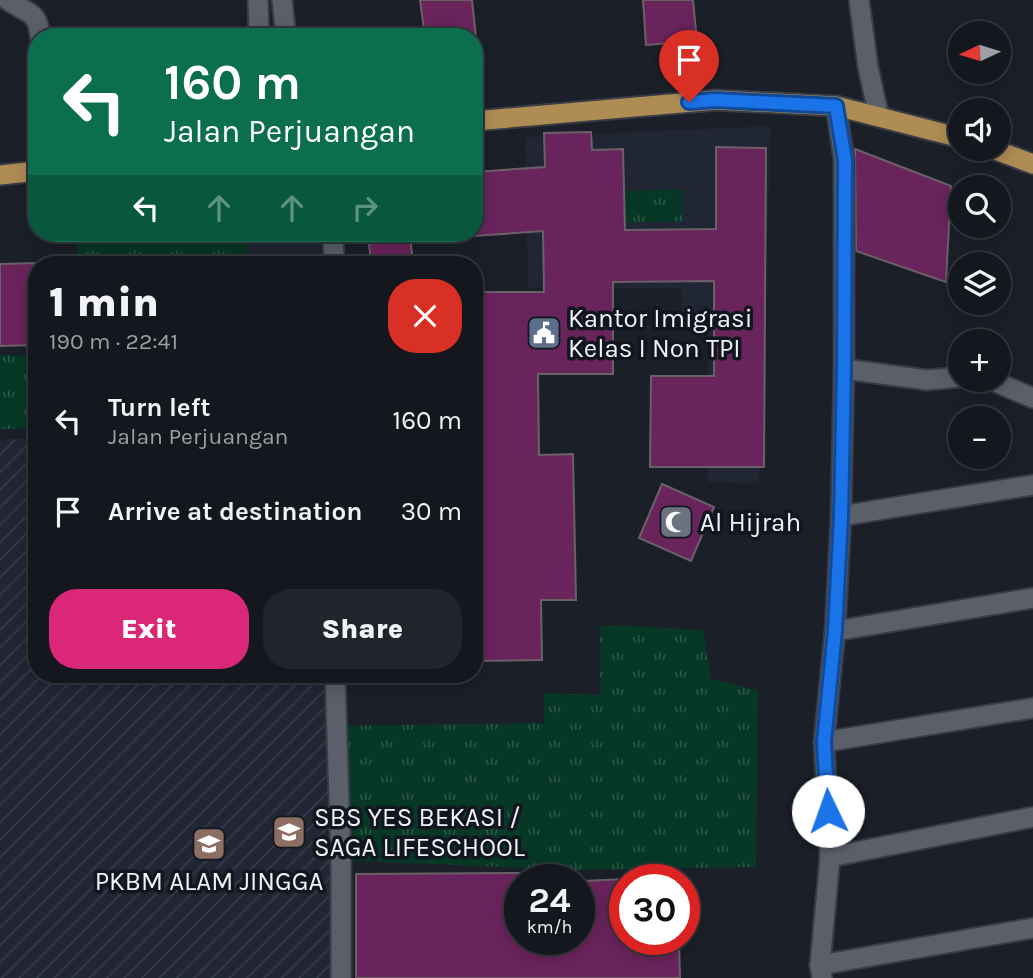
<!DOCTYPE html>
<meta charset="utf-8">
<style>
:root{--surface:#14171e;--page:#21242b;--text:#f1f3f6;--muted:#9d9fa4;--line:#33363c;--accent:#db2777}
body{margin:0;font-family:Karla,sans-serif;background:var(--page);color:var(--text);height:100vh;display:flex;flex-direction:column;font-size:26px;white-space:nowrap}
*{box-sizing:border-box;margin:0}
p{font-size:23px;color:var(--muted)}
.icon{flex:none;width:38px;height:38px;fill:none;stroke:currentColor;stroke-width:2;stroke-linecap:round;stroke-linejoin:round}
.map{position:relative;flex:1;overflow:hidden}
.details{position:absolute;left:28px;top:256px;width:455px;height:427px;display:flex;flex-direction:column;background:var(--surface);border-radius:28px;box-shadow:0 4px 18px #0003,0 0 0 2px var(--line)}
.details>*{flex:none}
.top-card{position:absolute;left:28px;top:28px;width:455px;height:214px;border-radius:28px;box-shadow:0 4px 18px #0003,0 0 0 2px var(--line);background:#0b6e4f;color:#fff;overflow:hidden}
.needle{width:46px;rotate:266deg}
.fabs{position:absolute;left:948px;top:21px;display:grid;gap:14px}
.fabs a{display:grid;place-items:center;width:63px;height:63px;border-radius:50%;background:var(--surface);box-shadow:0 4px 18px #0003,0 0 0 2px var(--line);font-size:35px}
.speed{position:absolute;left:504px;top:864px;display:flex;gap:14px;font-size:35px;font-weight:700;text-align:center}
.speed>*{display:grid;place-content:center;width:91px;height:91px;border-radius:50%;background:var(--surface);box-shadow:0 4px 18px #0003,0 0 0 2px var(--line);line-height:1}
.speed small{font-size:18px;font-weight:400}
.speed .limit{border:10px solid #d22;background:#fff;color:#111}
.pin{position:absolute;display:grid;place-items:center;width:60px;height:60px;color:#fff;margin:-72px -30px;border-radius:50% 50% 50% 0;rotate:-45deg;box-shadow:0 0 7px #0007}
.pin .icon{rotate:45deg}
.me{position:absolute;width:77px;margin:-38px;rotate:357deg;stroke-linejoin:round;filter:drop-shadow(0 0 5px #0008)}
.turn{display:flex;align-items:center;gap:24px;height:147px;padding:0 21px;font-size:32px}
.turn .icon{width:91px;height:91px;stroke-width:2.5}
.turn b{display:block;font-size:49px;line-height:60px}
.lanes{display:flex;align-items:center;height:66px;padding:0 21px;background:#0003;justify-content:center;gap:35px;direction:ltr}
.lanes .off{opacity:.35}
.round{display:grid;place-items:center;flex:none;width:74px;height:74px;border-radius:28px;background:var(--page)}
.head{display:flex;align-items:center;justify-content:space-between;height:119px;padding:0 21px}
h1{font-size:42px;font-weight:800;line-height:52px}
.button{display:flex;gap:14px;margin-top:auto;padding:14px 21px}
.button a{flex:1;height:80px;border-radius:28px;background:var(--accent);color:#fff;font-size:28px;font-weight:800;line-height:80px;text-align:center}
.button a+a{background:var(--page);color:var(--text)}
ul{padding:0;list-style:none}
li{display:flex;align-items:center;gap:21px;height:91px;padding:0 21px}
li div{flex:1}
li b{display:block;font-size:26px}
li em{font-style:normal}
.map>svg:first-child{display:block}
</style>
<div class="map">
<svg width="1033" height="978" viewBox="0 0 1033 978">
<defs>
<pattern id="industrial-furrows" width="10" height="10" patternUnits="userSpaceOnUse" patternTransform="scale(1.75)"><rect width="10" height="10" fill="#212635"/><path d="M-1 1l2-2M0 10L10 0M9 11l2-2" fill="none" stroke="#373b49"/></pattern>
<pattern id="grass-tufts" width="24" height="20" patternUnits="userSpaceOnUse" patternTransform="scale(1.75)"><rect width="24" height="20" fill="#073826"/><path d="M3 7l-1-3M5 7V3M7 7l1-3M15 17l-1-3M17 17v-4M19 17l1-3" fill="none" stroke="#2b5546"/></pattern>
</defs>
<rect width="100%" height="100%" fill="#1b1f28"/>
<!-- built -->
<g fill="#212635">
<polygon points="771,126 759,484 708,482 708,314 682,313 681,288 528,288 525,137"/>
<polygon points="244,233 333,233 334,264 249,264"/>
</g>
<!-- industrial -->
<polygon fill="url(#industrial-furrows)" points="37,438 37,674 326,674 334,978 0,978 0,440"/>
<!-- grass -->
<g fill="url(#grass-tufts)">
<polygon points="683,189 683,221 594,224 593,192"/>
<polygon points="76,233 244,233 249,264 79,264"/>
<polygon points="0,355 37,356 37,428 0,429"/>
<polygon points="610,625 703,630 711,679 758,690 756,867 574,870 341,860 338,726 544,723 544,693 600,695 600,627"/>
</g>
<!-- building -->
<g fill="#6a245c" stroke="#6b6068" stroke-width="2">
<polygon points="420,0 472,0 476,37 425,37"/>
<polygon points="643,0 693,0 697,41 646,45"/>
<polygon points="591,132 592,150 623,149 625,230 716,229 716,147 766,148 764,467 650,467 651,376 714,376 714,281 613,282 613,374 538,374 539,455 573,454 576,600 541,600 542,660 474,661 474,292 544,292 543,231 474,236 474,172 545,167 544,133"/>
<polygon points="855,149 951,186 946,282 856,251"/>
<polygon points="368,233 410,233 413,264 371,264"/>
<polygon points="37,263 37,345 0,346 0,264"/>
<polygon points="662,484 714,507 691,561 639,538"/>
<polygon points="520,873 520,940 584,940 582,881 625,879 625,940 679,940 680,978 356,978 356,874"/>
</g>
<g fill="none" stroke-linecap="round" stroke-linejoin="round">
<defs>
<g id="minor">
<path d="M8,0c18,14 30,9 32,37"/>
<polyline points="258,0 259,37"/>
<polyline points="282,0 286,37"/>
<polyline points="859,0 868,67 879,117"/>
<polyline points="333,233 334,264"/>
<polyline points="844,369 927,380 961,377"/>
<polyline points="991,380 1033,398"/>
<polyline points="841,516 1033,485"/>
<polyline points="835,631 1033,598"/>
<polyline points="335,674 341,860 341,978"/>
<polyline points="824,742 1033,708"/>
<polyline points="830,857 1033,817"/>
<polyline points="820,965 1033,928"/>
<polyline points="822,978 820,965 830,857 824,742 835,631 841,516 844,369 844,160 836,106"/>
</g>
<g id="primary">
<polyline points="474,121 716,100 836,106 961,138"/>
<polyline points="993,149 1033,164"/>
<polyline points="0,175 37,171"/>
</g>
</defs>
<!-- minor casing -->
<use href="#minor" stroke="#393c44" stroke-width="23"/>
<!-- primary casing -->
<use href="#primary" stroke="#393c44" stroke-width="23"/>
<!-- minor -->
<use href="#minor" stroke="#5b5f6a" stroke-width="19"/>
<!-- primary -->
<use href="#primary" stroke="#ae8c54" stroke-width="19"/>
</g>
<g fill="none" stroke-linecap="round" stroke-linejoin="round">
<defs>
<polyline id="route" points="689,102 716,100 836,106 845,160 844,369 841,516 835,631 824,742 828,811"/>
</defs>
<!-- route casing -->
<use href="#route" stroke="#114b97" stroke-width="18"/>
<!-- route -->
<use href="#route" stroke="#1a73e8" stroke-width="12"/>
</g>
<!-- icons -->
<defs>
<symbol id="civic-square" viewBox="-11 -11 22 22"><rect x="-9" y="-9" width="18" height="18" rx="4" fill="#5c6f8a" stroke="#12161e"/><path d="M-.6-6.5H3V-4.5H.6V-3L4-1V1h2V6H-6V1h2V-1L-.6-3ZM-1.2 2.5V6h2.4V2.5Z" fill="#fff"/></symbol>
<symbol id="mosque-square" viewBox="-11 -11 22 22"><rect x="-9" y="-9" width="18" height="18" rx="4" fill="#6b7280" stroke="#12161e"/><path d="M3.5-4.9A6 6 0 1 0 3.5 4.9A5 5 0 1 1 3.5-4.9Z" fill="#fff"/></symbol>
<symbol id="school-square" viewBox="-11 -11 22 22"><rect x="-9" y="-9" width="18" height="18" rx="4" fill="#8d6e63" stroke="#12161e"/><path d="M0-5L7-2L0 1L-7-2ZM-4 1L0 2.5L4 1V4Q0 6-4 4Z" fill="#fff"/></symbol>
</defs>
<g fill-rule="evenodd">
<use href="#civic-square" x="525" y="314" width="38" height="38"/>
<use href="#mosque-square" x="657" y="503" width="38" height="38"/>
<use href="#school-square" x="270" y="813" width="38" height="38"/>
<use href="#school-square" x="190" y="825" width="38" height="38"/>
</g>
<g text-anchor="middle" stroke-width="7" stroke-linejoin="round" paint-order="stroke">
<!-- poi labels -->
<g font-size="26" fill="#eff2f8" stroke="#12161e" text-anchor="start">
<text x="568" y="327">Kantor Imigrasi<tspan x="568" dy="30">Kelas I Non TPI</tspan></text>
<text x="700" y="531">Al Hijrah</text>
<text x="314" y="826">SBS YES BEKASI /<tspan x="314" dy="30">SAGA LIFESCHOOL</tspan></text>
<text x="209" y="890" text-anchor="middle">PKBM ALAM JINGGA</text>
</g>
</g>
</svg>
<div class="fabs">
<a><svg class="needle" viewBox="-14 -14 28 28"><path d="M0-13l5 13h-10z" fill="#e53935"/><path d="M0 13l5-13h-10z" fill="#9d9fa4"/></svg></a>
<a><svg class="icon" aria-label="sound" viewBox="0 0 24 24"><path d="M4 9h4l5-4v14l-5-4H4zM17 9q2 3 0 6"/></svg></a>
<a><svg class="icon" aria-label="search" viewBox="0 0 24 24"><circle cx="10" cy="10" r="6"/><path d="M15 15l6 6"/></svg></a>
<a><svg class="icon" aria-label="layers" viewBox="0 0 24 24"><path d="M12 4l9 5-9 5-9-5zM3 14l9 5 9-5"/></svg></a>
<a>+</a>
<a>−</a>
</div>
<div class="speed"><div>24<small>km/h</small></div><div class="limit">30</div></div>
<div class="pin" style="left:689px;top:102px;background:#d93025"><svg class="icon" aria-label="arrive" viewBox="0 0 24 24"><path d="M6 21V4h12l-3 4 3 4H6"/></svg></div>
<svg class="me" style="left:828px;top:811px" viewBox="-20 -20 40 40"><circle r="19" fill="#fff"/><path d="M0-13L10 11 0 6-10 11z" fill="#1a73e8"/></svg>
<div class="top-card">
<div class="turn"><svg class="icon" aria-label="left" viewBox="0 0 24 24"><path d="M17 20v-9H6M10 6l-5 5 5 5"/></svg><div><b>160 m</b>Jalan Perjuangan</div></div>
<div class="lanes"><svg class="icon" aria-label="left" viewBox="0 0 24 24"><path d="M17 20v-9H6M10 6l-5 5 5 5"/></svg><svg class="icon off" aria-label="ahead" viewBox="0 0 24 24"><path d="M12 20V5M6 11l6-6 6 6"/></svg><svg class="icon off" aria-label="ahead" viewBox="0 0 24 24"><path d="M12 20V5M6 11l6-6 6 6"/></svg><svg class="icon off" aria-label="right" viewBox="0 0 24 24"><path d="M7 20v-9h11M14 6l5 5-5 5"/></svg></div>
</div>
<section class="details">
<div class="head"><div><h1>1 min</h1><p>190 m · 22:41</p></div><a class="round" style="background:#d93025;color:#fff"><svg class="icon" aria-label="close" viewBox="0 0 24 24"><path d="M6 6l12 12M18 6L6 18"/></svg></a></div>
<ul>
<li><svg class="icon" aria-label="left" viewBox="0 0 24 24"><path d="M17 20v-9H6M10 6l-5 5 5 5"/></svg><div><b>Turn left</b><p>Jalan Perjuangan</p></div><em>160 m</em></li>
<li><svg class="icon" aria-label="arrive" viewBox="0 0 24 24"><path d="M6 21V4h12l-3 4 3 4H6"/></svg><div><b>Arrive at destination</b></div><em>30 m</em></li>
</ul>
<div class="button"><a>Exit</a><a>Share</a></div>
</section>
</div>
